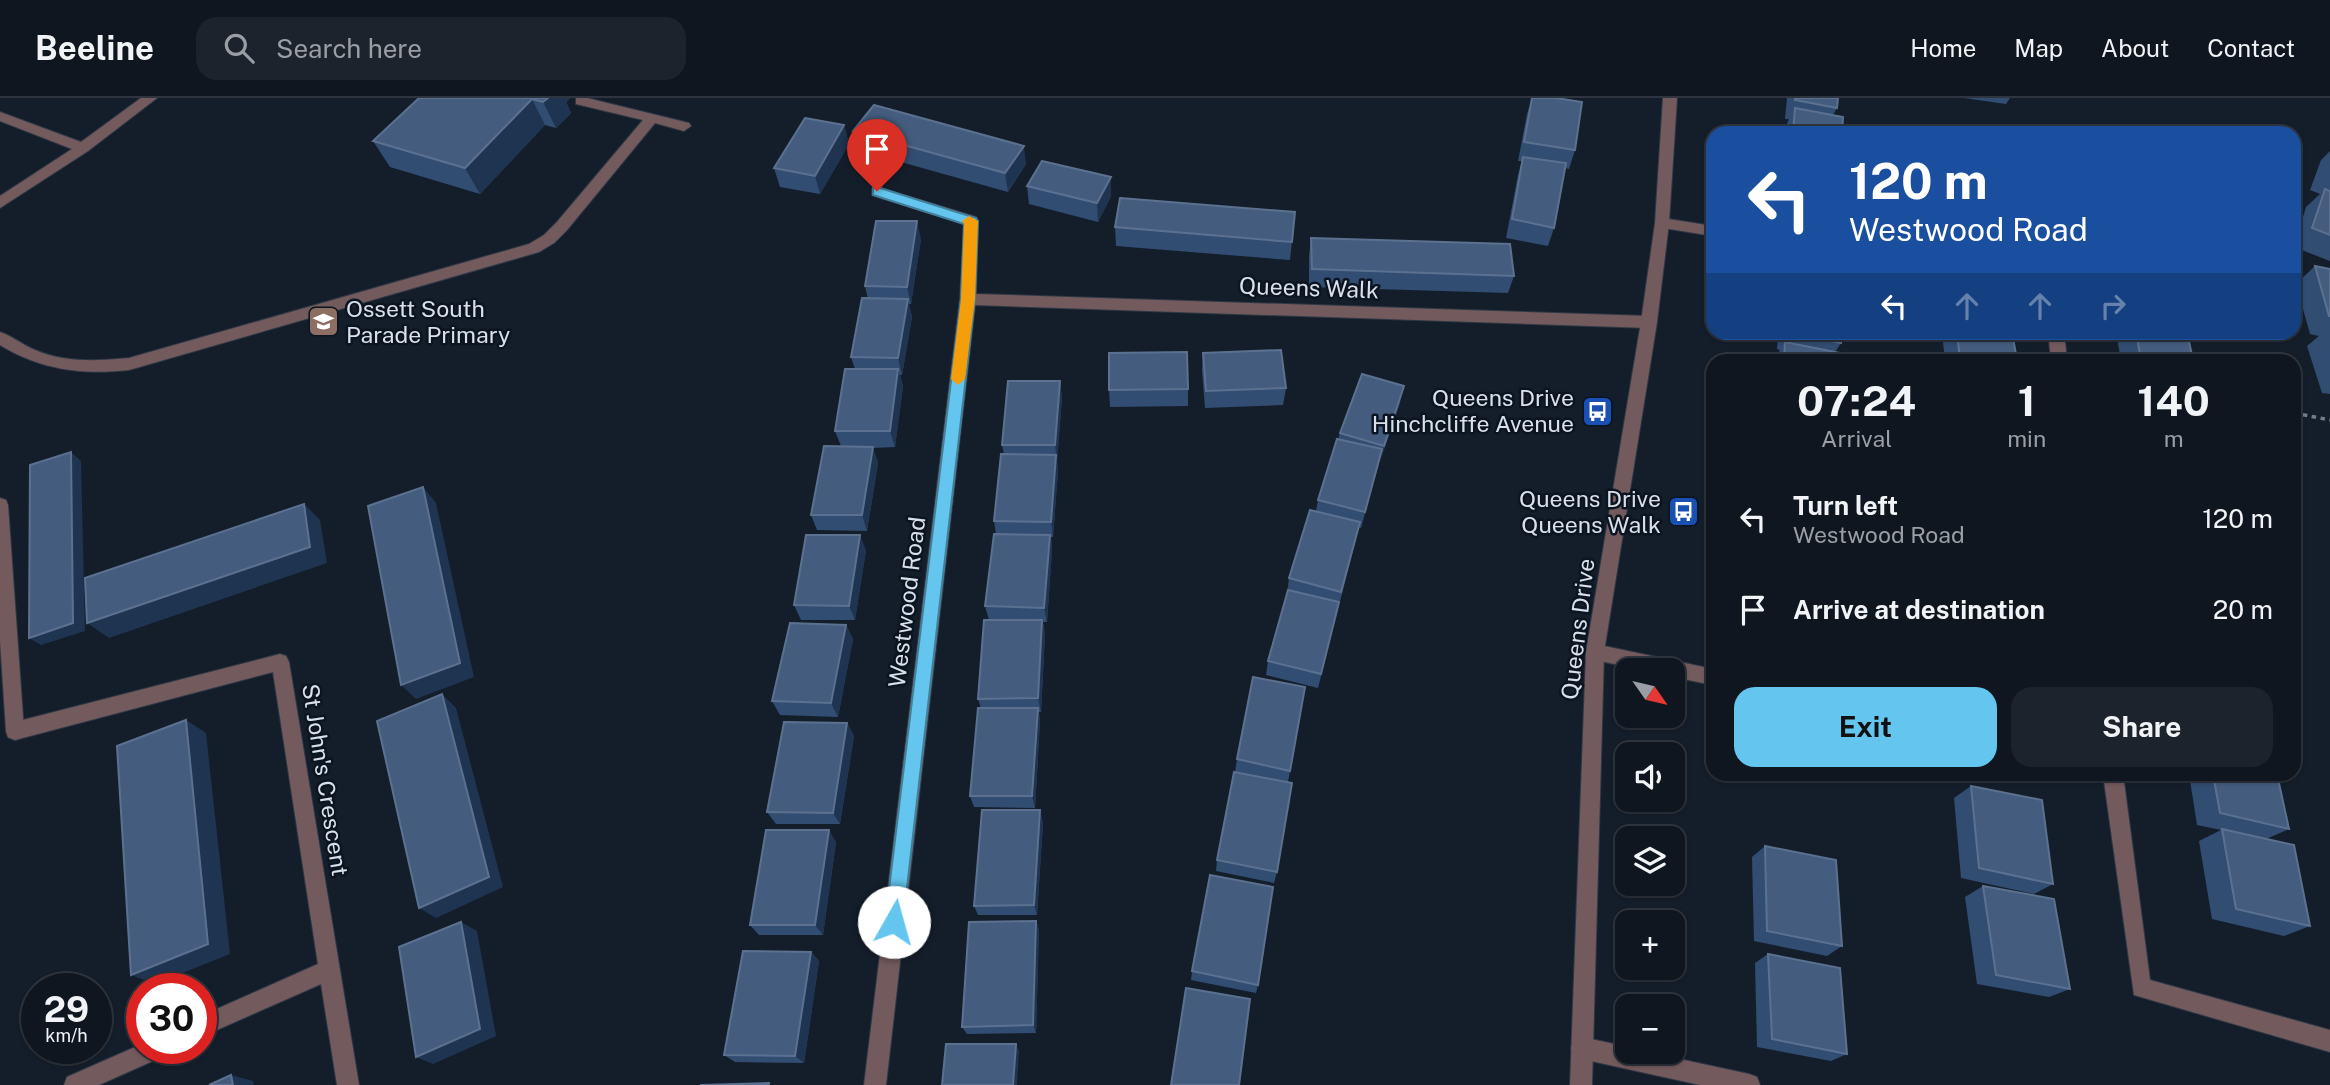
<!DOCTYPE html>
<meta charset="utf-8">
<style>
:root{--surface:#0f1620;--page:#1d232d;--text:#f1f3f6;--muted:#9b9fa5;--line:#2f353e;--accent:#64c5ee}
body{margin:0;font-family:"Public Sans",sans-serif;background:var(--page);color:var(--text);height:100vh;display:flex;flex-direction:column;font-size:26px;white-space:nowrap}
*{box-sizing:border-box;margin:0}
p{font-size:23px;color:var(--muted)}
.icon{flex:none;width:38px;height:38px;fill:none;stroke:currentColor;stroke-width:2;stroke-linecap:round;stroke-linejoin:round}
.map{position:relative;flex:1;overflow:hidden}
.sheet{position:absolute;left:1706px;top:256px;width:595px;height:427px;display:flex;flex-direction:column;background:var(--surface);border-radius:21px;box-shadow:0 2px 5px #0004,0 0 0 2px var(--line)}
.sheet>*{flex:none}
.banner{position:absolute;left:1706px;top:28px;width:595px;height:214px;border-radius:21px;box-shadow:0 2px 5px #0004,0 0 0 2px var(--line);background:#1a4fa0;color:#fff;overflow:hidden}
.needle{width:46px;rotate:124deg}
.controls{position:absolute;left:1615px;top:560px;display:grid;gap:14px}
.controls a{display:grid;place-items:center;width:70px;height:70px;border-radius:14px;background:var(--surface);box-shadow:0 2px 5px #0004,0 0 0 2px var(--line);font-size:35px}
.speed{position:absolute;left:21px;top:875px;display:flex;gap:14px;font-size:35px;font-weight:700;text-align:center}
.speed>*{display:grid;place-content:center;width:91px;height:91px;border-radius:50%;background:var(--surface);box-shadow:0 2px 5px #0004,0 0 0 2px var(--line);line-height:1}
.speed small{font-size:18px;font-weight:400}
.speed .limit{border:10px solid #d22;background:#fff;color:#111}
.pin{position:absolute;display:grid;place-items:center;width:60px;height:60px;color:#fff;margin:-72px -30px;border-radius:50% 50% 50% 0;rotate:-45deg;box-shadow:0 0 7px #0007}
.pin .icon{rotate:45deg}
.me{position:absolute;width:77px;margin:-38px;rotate:7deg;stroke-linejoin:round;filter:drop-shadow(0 0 5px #0008)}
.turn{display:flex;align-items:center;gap:24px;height:147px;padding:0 28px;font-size:32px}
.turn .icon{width:91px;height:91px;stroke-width:2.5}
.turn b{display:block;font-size:49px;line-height:60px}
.lanes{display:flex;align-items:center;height:66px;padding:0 28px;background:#0003;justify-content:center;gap:35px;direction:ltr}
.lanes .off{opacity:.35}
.eta{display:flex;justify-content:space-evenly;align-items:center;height:119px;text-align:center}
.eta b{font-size:42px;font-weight:700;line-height:49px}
.button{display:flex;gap:14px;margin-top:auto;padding:14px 28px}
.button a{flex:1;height:80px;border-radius:21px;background:var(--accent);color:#111;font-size:28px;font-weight:700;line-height:80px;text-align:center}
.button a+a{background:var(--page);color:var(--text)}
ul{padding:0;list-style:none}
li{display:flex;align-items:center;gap:21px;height:91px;padding:0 28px}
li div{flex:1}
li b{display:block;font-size:26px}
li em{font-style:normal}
header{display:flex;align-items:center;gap:42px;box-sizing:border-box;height:98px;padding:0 35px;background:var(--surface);border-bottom:2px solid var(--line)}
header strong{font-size:33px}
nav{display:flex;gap:38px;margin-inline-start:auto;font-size:24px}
.search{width:490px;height:63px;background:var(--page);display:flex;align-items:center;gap:18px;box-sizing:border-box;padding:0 24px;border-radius:21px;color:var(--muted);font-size:26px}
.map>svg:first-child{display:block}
</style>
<header>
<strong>Beeline</strong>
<div class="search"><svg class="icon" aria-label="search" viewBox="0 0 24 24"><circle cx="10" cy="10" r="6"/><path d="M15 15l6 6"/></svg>Search here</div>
<nav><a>Home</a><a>Map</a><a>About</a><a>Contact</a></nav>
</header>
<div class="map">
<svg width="2330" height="987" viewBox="0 0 2330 987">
<rect width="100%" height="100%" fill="#141e2b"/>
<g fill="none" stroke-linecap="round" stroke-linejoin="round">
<defs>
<g id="service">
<path d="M576,0h11l102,25 2,3 -7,5 -29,-8 -88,107 -13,13 -15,9 -410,118c-47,5 -88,0 -129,-25v-13c12,4 23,13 35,18 30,13 62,11 94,8l400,-114 15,-9 13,-13 86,-102 -67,-16z"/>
<polygon points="0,400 6,402 8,407 24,633 22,639 15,642 8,639 6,633 0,542"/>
<polygon points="1582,939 1628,949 1628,954 1647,954 1749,976 1757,979 1760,987 1700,987 1582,961 1574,958 1571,950 1574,942"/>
</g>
<g id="minor">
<polygon points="141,0 157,0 88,53 0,110 0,98 72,51 0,23 0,14 81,44"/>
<polygon points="877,89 976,119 978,123 976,196 1649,218 1657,224 1649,230 975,207 886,987 864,987 960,201 964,126 872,97 872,91"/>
<polygon points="1662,120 1713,128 1713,138 1657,129 1655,125 1657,121"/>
<polygon points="2048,234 2064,234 2067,262 2051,262"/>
<polygon points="1595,546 1713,571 1713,587 1673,579 1673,572 1643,572 1595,562 1589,560 1586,554 1589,548"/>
<polygon points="280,556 286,558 289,564 359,987 337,987 321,886 201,939 201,918 318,866 273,574 15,642 8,639 6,633 8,627 15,624"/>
<polygon points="2103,676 2123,676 2150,882 2330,932 2330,954 2134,897"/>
<polygon points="142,946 142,950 167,950 164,958 99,987 64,987 67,979"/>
</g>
<polygon id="tertiary" points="1663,0 1677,0 1669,125 1657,224 1604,554 1592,987 1570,987 1586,554 1641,224 1655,125"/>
</defs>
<!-- service casing -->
<use href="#service" stroke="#303946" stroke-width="2"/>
<!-- minor casing -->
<use href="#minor" stroke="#303946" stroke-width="2"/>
<!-- tertiary casing -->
<use href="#tertiary" stroke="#303946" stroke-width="2"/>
<!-- path -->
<polyline stroke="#727b86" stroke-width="3.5" stroke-dasharray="4.5 4.5" stroke-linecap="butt" points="2294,315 2330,322"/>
<!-- service -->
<use href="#service" fill="#735a5d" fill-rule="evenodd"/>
<!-- minor -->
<use href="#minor" fill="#735a5d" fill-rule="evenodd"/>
<!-- tertiary -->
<use href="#tertiary" fill="#735a5d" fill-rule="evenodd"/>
</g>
<!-- wall -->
<g fill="#324d72">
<polygon points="419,0 570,0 566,4 571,15 556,30 545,27 480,96 390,69 373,43"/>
<polygon points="1532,0 1575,52 1569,71 1565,70 1554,130 1548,148 1506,140 1518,77 1522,63 1518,63 1527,16"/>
<polygon points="1787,0 1838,0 1837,10 1833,17 1842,35 1785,35 1786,28 1789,21 1785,21"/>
<polygon points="1964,0 2010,0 2006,6"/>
<polygon points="844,27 849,46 820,96 780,89 774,70"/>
<polygon points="853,33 1026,66 1008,94 858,52"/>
<polygon points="2330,53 2330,163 2294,149 2306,109 2320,96 2310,92 2321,62"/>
<polygon points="1111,79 1111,98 1098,124 1029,106 1027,88"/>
<polygon points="1295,114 1290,162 1116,148 1115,129"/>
<polygon points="1311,140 1514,178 1508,195 1309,189 1309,158"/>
<polygon points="921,141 911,206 909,206 912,219 902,277 900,277 903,288 895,349 873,350 878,365 867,433 817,432 811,417 841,348 835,333 855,271 851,259 868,201 865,188"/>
<polygon points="2315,168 2330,171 2330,296 2322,295 2307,248 2319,238 2310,236 2296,186"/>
<polygon points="1778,234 1842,234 1841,245 1835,254 1840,262 1774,262 1780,252 1777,251"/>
<polygon points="1943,234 1957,234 2017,262 1945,262 1942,236"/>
<polygon points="2116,234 2187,234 2193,262 2121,262"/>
<polygon points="1203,255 1286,290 1283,307 1205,310 1202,272"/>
<polygon points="1060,283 1062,300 1057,363 1058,373 1053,439 1051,439 1052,452 1047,524 1043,524 1045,536 1041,614 1039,614 1040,624 1035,710 974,709 970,698 981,610 978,601 989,522 985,508 996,436 994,423 1004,356 1002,347"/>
<polygon points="1188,291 1188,308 1110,309 1109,292"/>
<polygon points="1400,305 1379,364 1361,430 1359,429 1318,590 1266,577 1268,563 1287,495 1289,480 1316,413 1318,402 1340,335"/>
<polygon points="866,452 855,522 801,522 794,507"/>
<polygon points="846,527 853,541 838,619 780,617 772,603"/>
<polygon points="847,625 854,638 840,726 776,726 767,714"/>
<polygon points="1237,661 1290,673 1288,684 1277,774 1274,785 1216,773 1217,762 1263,680 1235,674"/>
<polygon points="2189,676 2277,676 2289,731 2266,741 2310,828 2284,838 2212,821 2199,743 2221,732 2197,727"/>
<polygon points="1971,688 2053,786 2034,796 1961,780 1954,700"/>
<polygon points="1043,724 1037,817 978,817 974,808"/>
<polygon points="836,744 823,837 759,837 750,827"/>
<polygon points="1765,748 1842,848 1827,858 1754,843 1752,759"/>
<polygon points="1983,788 2070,891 2049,899 1977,886 1965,799"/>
<polygon points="1036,823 1039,832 1036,935 967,936 962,929"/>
<polygon points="811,854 819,863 804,965 735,964 724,957"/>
<polygon points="1768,856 1847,956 1831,963 1757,949 1755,865"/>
<polygon points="1192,873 1258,887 1256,895 1191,882"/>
</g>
<!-- shaded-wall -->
<g fill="#1e3450">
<polygon points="548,0 570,0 566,4 571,15 556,30 543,4"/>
<polygon points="532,1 545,27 480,96 465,70"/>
<polygon points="844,27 849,46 820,96 815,78"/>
<polygon points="1024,48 1026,66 1008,94 1005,75"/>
<polygon points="1111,79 1111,98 1098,124 1097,105"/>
<polygon points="917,123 921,141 911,206 907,189"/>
<polygon points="908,201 912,219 902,277 898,260"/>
<polygon points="898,271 903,288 895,349 890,333"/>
<polygon points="1060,283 1062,300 1057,363 1055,347"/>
<polygon points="1404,288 1400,305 1380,364 1384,348"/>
<polygon points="873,349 878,365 867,433 862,417"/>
<polygon points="71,354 81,363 85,533 41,547 29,540"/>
<polygon points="1056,357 1058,373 1053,439 1051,424"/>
<polygon points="423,389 436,405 474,579 416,601 401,587"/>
<polygon points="304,406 320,422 327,465 109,540 87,525"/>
<polygon points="860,437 866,452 855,522 849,508"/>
<polygon points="1050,437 1052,452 1047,524 1044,510"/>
<polygon points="1042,522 1045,536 1041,614 1038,600"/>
<polygon points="846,527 853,541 838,619 831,605"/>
<polygon points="442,596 456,610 503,789 436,820 419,810"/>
<polygon points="1038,610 1040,624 1035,710 1032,698"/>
<polygon points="186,622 206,635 230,856 155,886 131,877"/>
<polygon points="847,625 854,638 840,726 833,715"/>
<polygon points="1040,712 1043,724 1037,817 1034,807"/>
<polygon points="829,732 836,744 823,837 815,827"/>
<polygon points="1036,823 1039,832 1036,935 1033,927"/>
<polygon points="461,824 477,833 496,938 433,966 416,959"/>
<polygon points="811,854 819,863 804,965 795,958"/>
<polygon points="1016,946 1019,953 1017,987 1013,987"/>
<polygon points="231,977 253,983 254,987 233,987"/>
</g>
<!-- building -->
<g fill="#445d7f" stroke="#5b718f" stroke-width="2">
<polygon points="419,0 548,0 543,4 532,1 465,70 373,43"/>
<polygon points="1532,0 1556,0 1582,4 1575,52 1524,44"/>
<polygon points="1795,0 1838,0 1837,10 1795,2"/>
<polygon points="874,7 1024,48 1005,75 853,33"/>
<polygon points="1795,10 1843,19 1842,35 1793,35"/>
<polygon points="805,20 844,27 815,78 774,70"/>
<polygon points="1944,30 1975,35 1945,35"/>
<polygon points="1523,59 1566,65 1554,130 1512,121"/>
<polygon points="1042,63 1111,79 1097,105 1027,88"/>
<polygon points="2325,91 2330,93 2330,137 2312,130"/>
<polygon points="1120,100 1295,114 1292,144 1115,129"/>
<polygon points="876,123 917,123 907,189 865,188"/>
<polygon points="1311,140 1510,146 1514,178 1312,171"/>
<polygon points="2315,168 2330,171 2330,218 2329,218"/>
<polygon points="862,200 908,201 898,260 851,259"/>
<polygon points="1790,234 1842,234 1841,245"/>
<polygon points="1957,234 2012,234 2017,262 1960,262"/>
<polygon points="2136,234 2187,234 2193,262 2141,262"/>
<polygon points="1785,244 1840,255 1840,262 1784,262"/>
<polygon points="1281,252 1286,290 1206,293 1203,255"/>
<polygon points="1187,254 1188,291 1109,292 1109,255"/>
<polygon points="845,271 898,271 890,333 835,333"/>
<polygon points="1362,276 1404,288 1384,348 1340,335"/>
<polygon points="1008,283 1060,283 1055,347 1002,347"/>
<polygon points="1337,341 1382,351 1365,414 1318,402"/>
<polygon points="824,348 873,349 862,417 811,417"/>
<polygon points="71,354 73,525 29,540 30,367"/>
<polygon points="1001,356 1056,357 1051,424 994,423"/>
<polygon points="423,389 460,565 401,587 368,408"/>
<polygon points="304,406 310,449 87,525 85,480"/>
<polygon points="1310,412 1360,424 1341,494 1289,480"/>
<polygon points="994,436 1050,437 1044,510 985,508"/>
<polygon points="806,437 860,437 849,508 794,507"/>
<polygon points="1288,492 1339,504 1321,576 1268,563"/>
<polygon points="984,522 1042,522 1038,600 978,601"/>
<polygon points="790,525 846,527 831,605 772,603"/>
<polygon points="1253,579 1305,589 1290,673 1237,661"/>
<polygon points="442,596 489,779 419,810 377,623"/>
<polygon points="978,610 1038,610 1032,698 970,698"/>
<polygon points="186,622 208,846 131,877 117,648"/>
<polygon points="784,624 847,625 833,715 767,714"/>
<polygon points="1234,674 1292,685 1277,774 1217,762"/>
<polygon points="2213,676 2277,676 2289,731 2220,715"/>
<polygon points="1971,688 2042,702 2053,786 1979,770"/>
<polygon points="982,712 1040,712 1034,807 974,808"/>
<polygon points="2222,731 2294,747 2310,828 2236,811"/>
<polygon points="766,732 829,732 815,827 750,827"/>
<polygon points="1765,748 1836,762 1842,848 1767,833"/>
<polygon points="1210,777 1273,789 1258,887 1192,873"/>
<polygon points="1983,788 2054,801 2070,891 1996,877"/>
<polygon points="1036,823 1033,927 962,929 969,824"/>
<polygon points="461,824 480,931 416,959 399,849"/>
<polygon points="743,853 811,854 795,958 724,957"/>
<polygon points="1768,856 1840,870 1847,956 1772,941"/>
<polygon points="1186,890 1250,901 1239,987 1171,987"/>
<polygon points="946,946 1016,946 1013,987 942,987"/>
<polygon points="231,977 233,987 209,987"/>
<polygon points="769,985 769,987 700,987"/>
</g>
<!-- route -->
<polygon fill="#64c5ee" stroke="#41809b" stroke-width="2" points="877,89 976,120 978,123 975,201 903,824 901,831 894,833 888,831 885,824 961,201 964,126 873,97 873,90"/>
<!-- slow -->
<polygon fill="#f59e0b" points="969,118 978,123 975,201 965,281 958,287 951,281 961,201 964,126 962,123"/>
<!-- icons -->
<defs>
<symbol id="school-square" viewBox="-11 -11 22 22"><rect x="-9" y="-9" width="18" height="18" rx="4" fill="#8d6e63" stroke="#0b1521"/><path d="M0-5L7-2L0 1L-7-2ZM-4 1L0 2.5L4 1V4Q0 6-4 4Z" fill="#fff"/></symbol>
<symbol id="bus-square" viewBox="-11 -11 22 22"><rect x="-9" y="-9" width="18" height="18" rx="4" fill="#1a4fb4" stroke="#0b1521"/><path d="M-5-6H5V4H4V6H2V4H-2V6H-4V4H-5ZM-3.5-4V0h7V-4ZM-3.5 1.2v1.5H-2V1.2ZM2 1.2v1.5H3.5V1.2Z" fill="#fff"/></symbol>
</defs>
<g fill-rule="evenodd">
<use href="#school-square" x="306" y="206" width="35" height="35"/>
<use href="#bus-square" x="1580" y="296" width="35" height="35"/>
<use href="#bus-square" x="1666" y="396" width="35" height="35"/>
</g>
<g text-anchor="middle" stroke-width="5" stroke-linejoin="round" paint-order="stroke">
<!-- street labels -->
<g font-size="23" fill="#d9e0e9" stroke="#0b1521">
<text transform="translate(1309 190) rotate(2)" y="8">Queens Walk</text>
<text transform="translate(907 504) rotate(-83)" y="8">Westwood Road</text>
<text transform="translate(1578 531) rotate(-83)" y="8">Queens Drive</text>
<text transform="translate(325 682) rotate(81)" y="8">St John's Crescent</text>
</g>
<!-- poi labels -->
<g font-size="23" fill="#d9e0e9" stroke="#0b1521" text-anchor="end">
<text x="346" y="219" text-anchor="start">Ossett South<tspan x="346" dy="26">Parade Primary</tspan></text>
<text x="1574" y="308">Queens Drive<tspan x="1574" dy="26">Hinchcliffe Avenue</tspan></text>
<text x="1661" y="409">Queens Drive<tspan x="1661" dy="26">Queens Walk</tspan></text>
</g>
</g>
</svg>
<div class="controls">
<a><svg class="needle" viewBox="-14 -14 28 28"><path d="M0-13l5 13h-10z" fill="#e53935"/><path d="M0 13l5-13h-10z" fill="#9b9fa5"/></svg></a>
<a><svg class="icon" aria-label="sound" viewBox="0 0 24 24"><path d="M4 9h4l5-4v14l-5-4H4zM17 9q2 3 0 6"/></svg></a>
<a><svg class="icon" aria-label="layers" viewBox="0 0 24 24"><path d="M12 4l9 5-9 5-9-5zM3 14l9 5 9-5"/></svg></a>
<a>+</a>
<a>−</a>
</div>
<div class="speed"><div>29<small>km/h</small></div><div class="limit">30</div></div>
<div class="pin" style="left:877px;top:93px;background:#d93025"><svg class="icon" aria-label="arrive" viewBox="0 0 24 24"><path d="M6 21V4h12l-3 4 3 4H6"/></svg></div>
<svg class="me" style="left:894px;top:824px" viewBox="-20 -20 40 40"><circle r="19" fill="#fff"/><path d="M0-13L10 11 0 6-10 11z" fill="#64c5ee"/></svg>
<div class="banner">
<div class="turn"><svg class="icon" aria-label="left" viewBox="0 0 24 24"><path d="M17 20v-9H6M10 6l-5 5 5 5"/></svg><div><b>120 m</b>Westwood Road</div></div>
<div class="lanes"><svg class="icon" aria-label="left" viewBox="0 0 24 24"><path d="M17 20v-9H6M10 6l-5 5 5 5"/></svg><svg class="icon off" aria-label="ahead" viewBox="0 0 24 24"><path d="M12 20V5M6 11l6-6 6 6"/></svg><svg class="icon off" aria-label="ahead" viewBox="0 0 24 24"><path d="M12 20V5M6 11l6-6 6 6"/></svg><svg class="icon off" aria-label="right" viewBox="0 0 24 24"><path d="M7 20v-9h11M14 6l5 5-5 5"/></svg></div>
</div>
<section class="sheet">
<div class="eta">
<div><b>07:24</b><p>Arrival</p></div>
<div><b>1</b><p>min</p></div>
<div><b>140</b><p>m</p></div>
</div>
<ul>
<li><svg class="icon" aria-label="left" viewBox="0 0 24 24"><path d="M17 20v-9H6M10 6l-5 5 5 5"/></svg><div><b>Turn left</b><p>Westwood Road</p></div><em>120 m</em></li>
<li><svg class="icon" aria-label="arrive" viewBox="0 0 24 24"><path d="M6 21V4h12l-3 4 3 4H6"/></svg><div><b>Arrive at destination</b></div><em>20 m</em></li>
</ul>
<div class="button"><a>Exit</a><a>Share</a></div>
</section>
</div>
